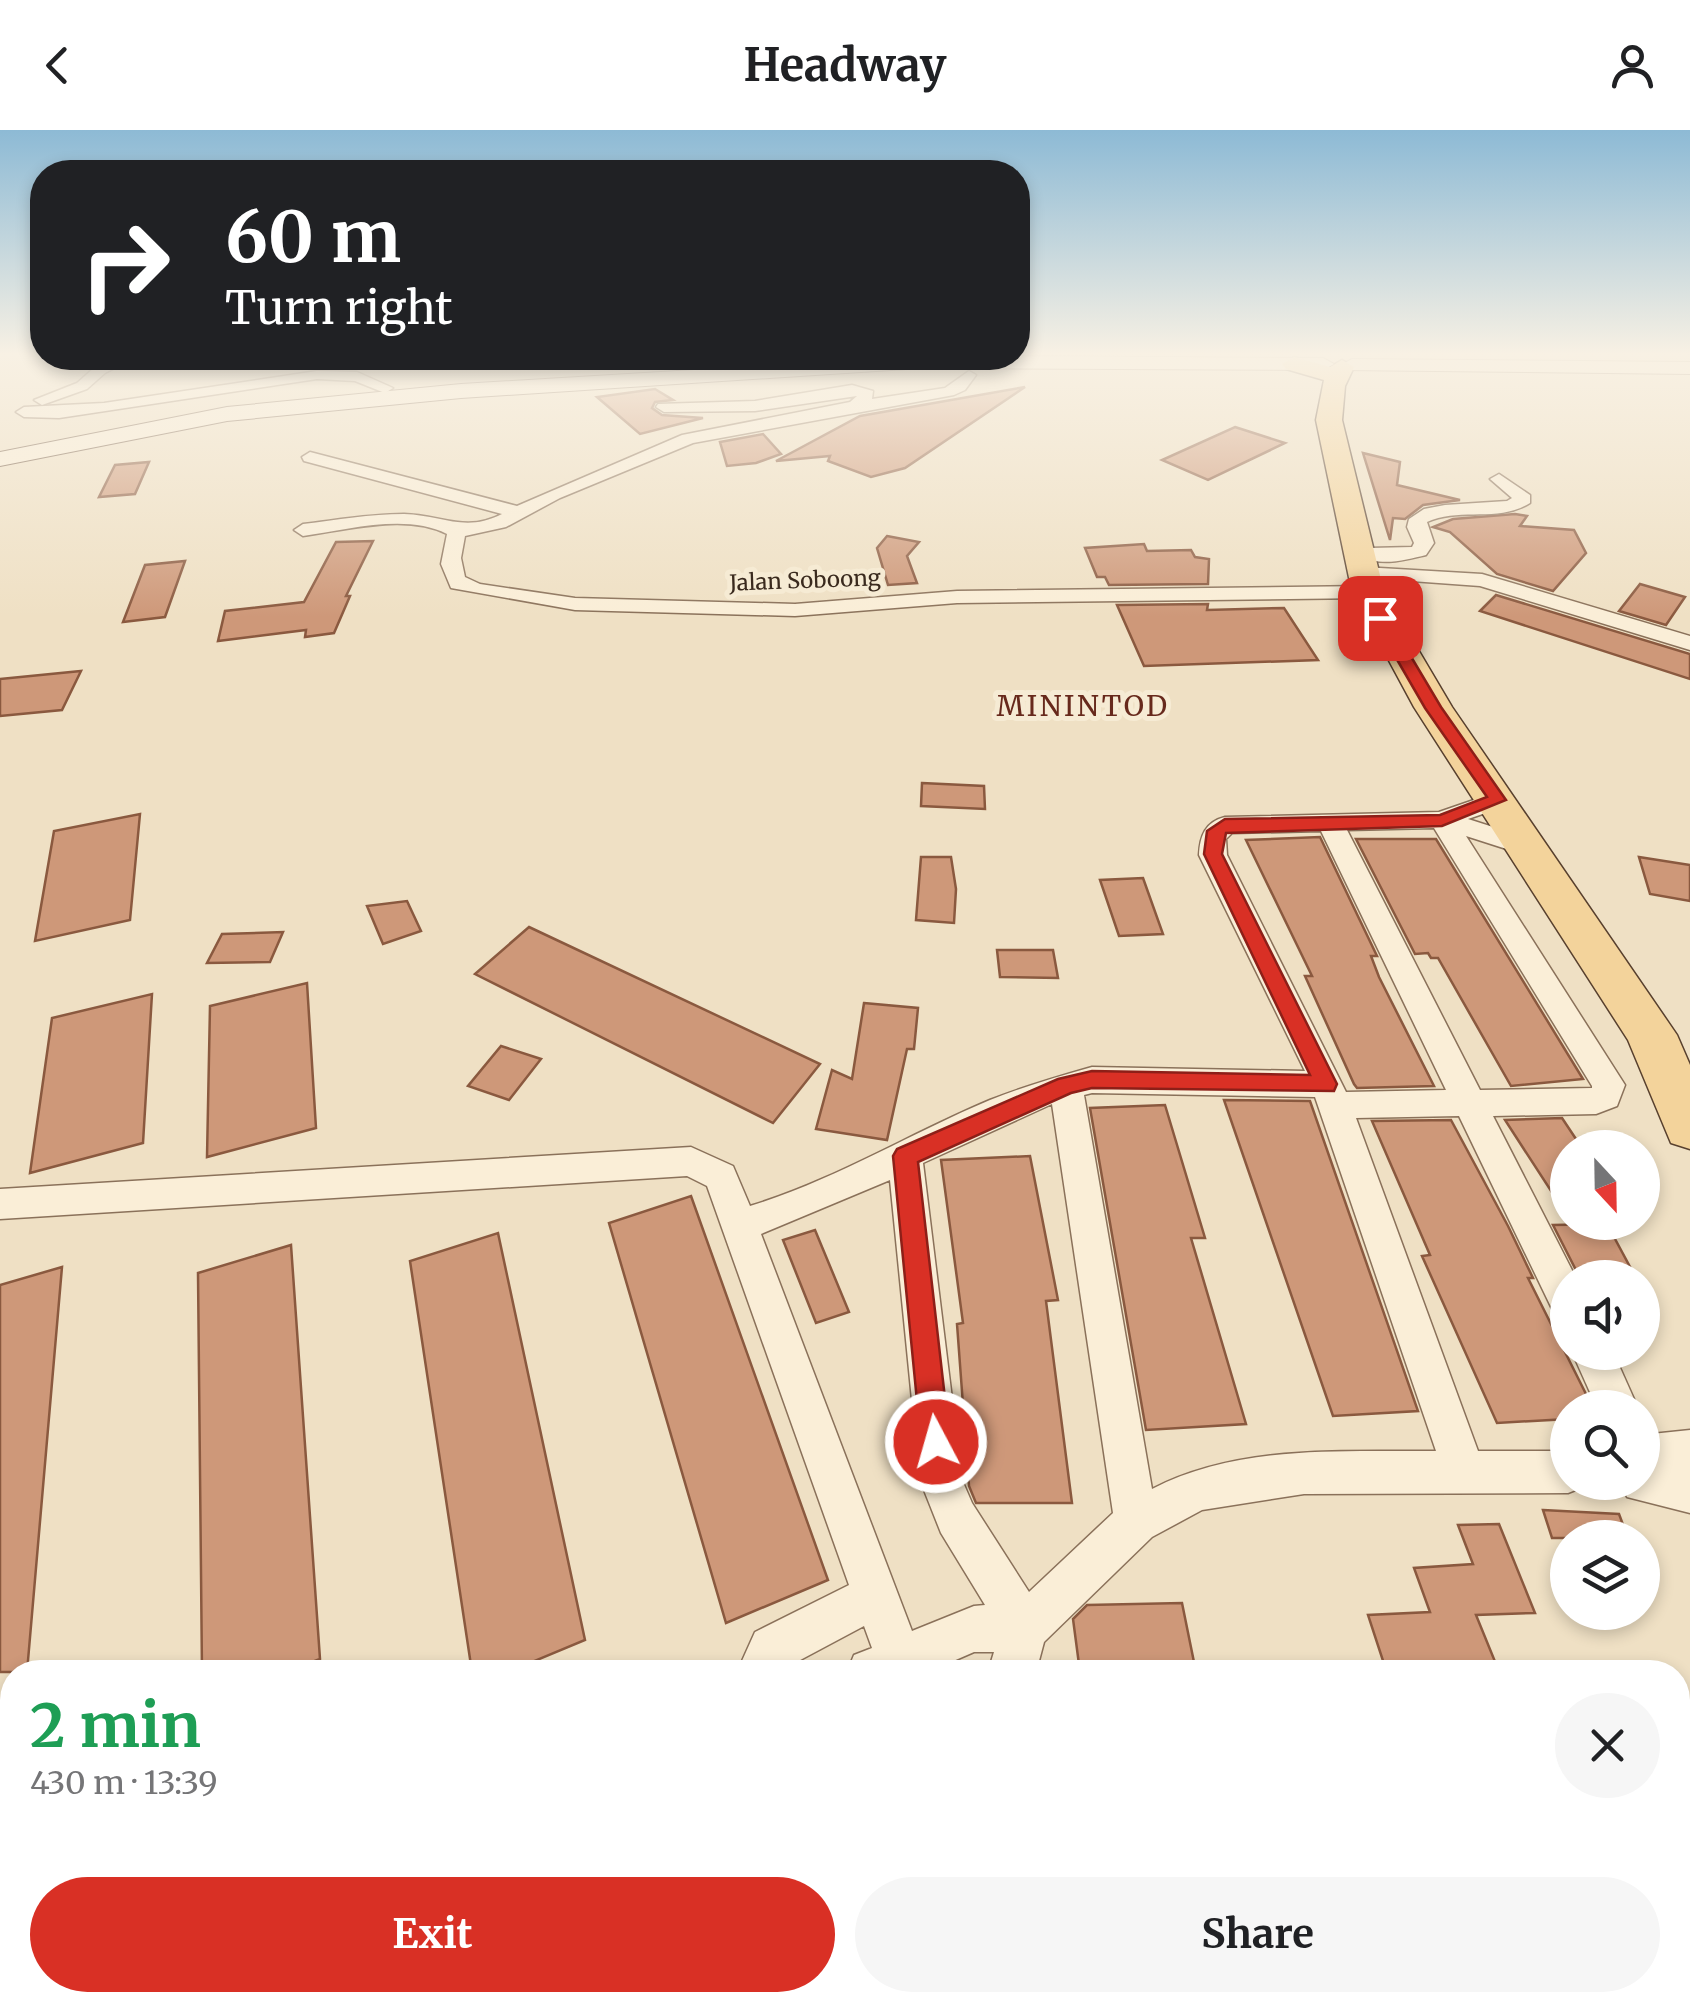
<!DOCTYPE html>
<meta charset="utf-8">
<style>
:root{--surface:#fff;--page:#f6f6f6;--text:#202124;--muted:#757577;--accent:#d93025}
body{margin:0;font-family:Merriweather,serif;background:var(--page);color:var(--text);height:100vh;display:flex;flex-direction:column;font-size:38px;white-space:nowrap}
*{box-sizing:border-box;margin:0}
p{font-size:32px;color:var(--muted)}
.icon{flex:none;width:55px;height:55px;fill:none;stroke:currentColor;stroke-width:2;stroke-linecap:round;stroke-linejoin:round}
.map{position:relative;flex:1;overflow:hidden}
.details{position:absolute;left:0px;top:1530px;width:1690px;height:352px;display:flex;flex-direction:column;background:var(--surface);border-radius:40px 40px 0 0;box-shadow:0 5px 15px #0003}
.details>*{flex:none}
.hud{position:absolute;left:30px;top:30px;width:1000px;height:210px;border-radius:40px;box-shadow:0 5px 15px #0003;background:#202124;color:#fff;overflow:hidden}
.needle{width:65px;rotate:158deg}
.tools{position:absolute;left:1550px;top:1000px;display:grid;gap:20px}
.tools a{display:grid;place-items:center;width:110px;height:110px;border-radius:50%;background:var(--surface);box-shadow:0 5px 15px #0003;font-size:50px}
.pin{position:absolute;display:grid;place-items:center;width:85px;height:85px;color:#fff;margin:-42px;border-radius:20px;box-shadow:0 5px 15px #0006}
.me{position:absolute;width:110px;margin:-55px;rotate:354deg;stroke-linejoin:round;filter:drop-shadow(0 0 8px #0008)}
.turn{display:flex;align-items:center;gap:35px;height:210px;padding:0 30px;font-size:45px}
.turn .icon{width:130px;height:130px;stroke-width:2.5}
.turn b{display:block;font-size:70px;line-height:85px}
.round{display:grid;place-items:center;flex:none;width:105px;height:105px;border-radius:52px;background:var(--page)}
.overview{display:flex;align-items:center;justify-content:space-between;height:170px;padding:0 30px}
h1{font-size:60px;font-weight:700;line-height:75px;color:#1e9e55}
.cta{display:flex;gap:20px;margin-top:auto;padding:20px 30px}
.cta a{flex:1;height:115px;border-radius:60px;background:var(--accent);color:#fff;font-size:40px;font-weight:700;line-height:115px;text-align:center}
.cta a+a{background:var(--page);color:var(--text)}
header{display:flex;justify-content:space-between;align-items:center;height:130px;padding:0 30px;background:var(--surface);font-size:45px;font-weight:700}
.map>svg:first-child{display:block}
</style>
<header><svg class="icon" aria-label="back" viewBox="0 0 24 24"><path d="M15 5l-7 7 7 7"/></svg>Headway<svg class="icon" aria-label="person" viewBox="0 0 24 24"><circle cx="12" cy="8" r="4"/><path d="M4 21q1-7 8-7t8 7"/></svg></header>
<div class="map">
<svg width="1690" height="1882" viewBox="0 0 1690 1882">
<rect width="100%" height="100%" fill="#efe0c4"/>
<!-- building -->
<g fill="#ce9879" stroke="#8a593f" stroke-width="2.5">
<polygon points="1025,257 905,338 871,347 828,331 830,326 776,331 860,286"/>
<polygon points="655,259 673,270 655,272 652,278 662,285 703,288 640,304 597,267"/>
<polygon points="1235,297 1285,313 1208,350 1162,330"/>
<polygon points="763,304 781,324 756,333 727,336 720,312"/>
<polygon points="1363,323 1400,332 1397,355 1460,370 1423,375 1405,389 1393,388 1390,410"/>
<polygon points="149,332 135,364 99,367 115,335"/>
<polygon points="1515,384 1527,386 1520,396 1574,400 1586,423 1553,461 1497,444 1450,402 1433,397 1453,389"/>
<polygon points="887,406 919,412 907,426 917,453 888,455 877,418"/>
<polygon points="373,411 346,466 350,466 334,503 305,507 306,500 218,511 225,481 304,472 336,412"/>
<polygon points="1144,414 1147,421 1191,420 1195,427 1209,429 1208,454 1109,455 1105,447 1097,447 1085,418"/>
<polygon points="185,431 165,487 123,492 145,435"/>
<polygon points="1640,454 1685,467 1666,495 1619,481"/>
<polygon points="1496,465 1690,524 1690,549 1480,481"/>
<polygon points="1208,474 1207,480 1284,478 1318,530 1144,536 1117,475"/>
<polygon points="81,541 62,580 0,586 0,549"/>
<polygon points="922,653 984,656 985,679 921,676"/>
<polygon points="140,684 130,790 35,811 54,701"/>
<polygon points="1320,707 1377,826 1371,826 1379,847 1434,956 1357,958 1354,954 1305,846 1312,846 1246,710"/>
<polygon points="1356,709 1436,709 1583,949 1511,956 1438,828 1431,828 1428,823 1415,824"/>
<polygon points="921,727 951,727 956,759 954,793 916,790"/>
<polygon points="1639,727 1690,735 1690,771 1650,764"/>
<polygon points="1143,748 1163,804 1119,806 1100,750"/>
<polygon points="407,771 421,801 383,814 367,776"/>
<polygon points="529,797 820,934 773,993 475,844"/>
<polygon points="283,802 270,832 207,833 222,804"/>
<polygon points="997,820 1053,820 1058,848 1000,847"/>
<polygon points="307,853 316,998 207,1027 210,876"/>
<polygon points="152,864 143,1013 30,1043 52,888"/>
<polygon points="864,873 918,878 914,919 907,919 887,1010 816,999 832,940 852,949"/>
<polygon points="501,916 541,929 509,970 468,956"/>
<polygon points="1224,970 1310,971 1418,1281 1333,1286"/>
<polygon points="1165,975 1205,1108 1191,1108 1246,1294 1146,1300 1090,978"/>
<polygon points="1562,988 1582,1018 1568,1018 1568,1087 1505,990"/>
<polygon points="1451,990 1508,1096 1533,1148 1528,1148 1593,1278 1568,1278 1568,1289 1497,1293 1422,1126 1430,1125 1372,991"/>
<polygon points="1030,1026 1058,1170 1046,1171 1072,1373 976,1373 969,1356 957,1194 963,1193 941,1030"/>
<polygon points="691,1066 828,1450 726,1493 609,1093"/>
<polygon points="1607,1094 1636,1148 1580,1148 1553,1095"/>
<polygon points="815,1100 849,1182 816,1193 783,1110"/>
<polygon points="498,1103 585,1510 508,1542 472,1542 410,1131"/>
<polygon points="291,1115 320,1529 286,1542 202,1542 198,1143"/>
<polygon points="62,1137 27,1542 0,1542 0,1155"/>
<polygon points="1543,1380 1619,1384 1628,1408 1552,1408"/>
<polygon points="1499,1394 1535,1483 1476,1485 1496,1534 1386,1540 1368,1485 1430,1482 1414,1438 1473,1434 1458,1395"/>
<polygon points="1182,1473 1196,1542 1080,1542 1073,1489 1087,1475"/>
</g>
<g fill="none" stroke-linecap="round" stroke-linejoin="round">
<defs>
<g id="minor">
<polygon points="116,228 134,228 105,243 87,259 42,275 34,270 77,253 95,237"/>
<polygon points="317,241 357,242 393,258 385,263 355,251 317,249 59,288 24,287 16,282 24,277 104,273"/>
<path d="M969,241l7,4 -11,15 -11,5 -261,48 -133,55 -54,29 -41,9 -4,22 4,19 15,7 95,14 220,6 162,-13 411,-5 10,6 -10,6 -411,5 -162,13 -220,-6 -124,-22 -10,-24 6,-30c-41,-21 -100,-4 -144,2l-9,-6 9,-6c34,-4 67,-10 101,-10 38,1 61,19 98,0l-198,-53 -2,-4 8,-5 207,54 165,-71 168,-33 7,-6 -102,15 -91,1 -8,-5 2,-3 97,-3 97,-16 21,6 -1,8 73,-11z"/>
<path d="M1499,344l31,21v8c-32,20 -70,4 -103,19l7,21 -8,12c-21,5 -48,13 -66,-1l10,-6 42,-1 2,-4 -7,-16 2,-8 15,-10 21,-4 62,-4 5,-3 -22,-19z"/>
<polygon points="1363,437 1482,444 1690,506 1690,520 1480,456 1356,447 1353,443"/>
<path d="M1497,662l13,8 -4,6 -38,13 69,22 4,6 -4,6 -9,3 -62,-20 159,249 -8,21 -21,8 -103,2 83,162h-8v40l-14,-5 -95,-197 -103,2 122,333h90v31h17l-2,5 -15,6 -264,1 -102,16 -50,27 -108,105 -8,30h-48l6,-20h-20l-46,20h-81l7,-17 18,-7 -8,-22 -75,40 -4,6h-48l18,-40 94,-47 -142,-399 -20,-10 -687,43v-30l691,-42 42,19 17,40c85,-26 159,-72 240,-106 35,-14 67,-23 102,-33l213,4 -106,-216c1,-19 6,-33 26,-38l214,-5zM1434,698l158,258v2l-112,2 -133,-260zM1321,701l125,259 -100,2 -119,-237 -1,-16 6,-6zM1092,963l223,4 121,354c-95,1 -197,-7 -284,38l-68,-394zM1052,974l61,409 -84,79 -57,-89 -10,-23 -39,-317zM890,1050l30,300 21,53 44,72 -11,1 -62,25 -151,-397z"/>
<polygon points="1572,1222 1613,1222 1638,1278 1597,1278"/>
<polygon points="1690,1300 1690,1383 1627,1367 1621,1352 1642,1352 1642,1305"/>
<polygon points="249,1870 327,1870 322,1882 244,1882"/>
</g>
<g id="secondary">
<polygon points="1018,226 1323,228 1334,234 1323,240 922,238 461,268 227,291 0,336 0,322 227,277 461,254 891,228"/>
<polygon points="1352,229 1690,232 1690,244 1344,240 1341,235"/>
</g>
<polygon id="primary" points="1294,227 1330,237 1342,230 1354,237 1345,256 1342,290 1384,462 1452,577 1677,905 1690,935 1690,1019 1671,1013 1628,910 1414,577 1352,462 1316,290 1324,250 1286,239 1282,234"/>
</defs>
<!-- minor casing -->
<use href="#minor" stroke="#8a715a" stroke-width="3"/>
<!-- secondary casing -->
<use href="#secondary" stroke="#6c523d" stroke-width="2"/>
<!-- primary casing -->
<use href="#primary" stroke="#58402e" stroke-width="3"/>
<!-- minor -->
<use href="#minor" fill="#faeed7" fill-rule="evenodd"/>
<!-- secondary -->
<use href="#secondary" fill="#faeed7" fill-rule="evenodd"/>
<!-- primary -->
<use href="#primary" fill="#f3d39b" fill-rule="evenodd"/>
</g>
<!-- sky -->
<linearGradient id="sky" x2="0" y2="1"><stop stop-color="#8dbad5"/><stop offset="0.46" stop-color="#f8f1e4"/><stop offset="1" stop-color="#f8f1e4" stop-opacity="0"/></linearGradient>
<rect width="1690" height="487" fill="url(#sky)"/>
<!-- route -->
<polygon fill="#d93025" stroke="#8d1f18" stroke-width="2.5" points="1380,483 1388,488 1441,577 1506,670 1442,696 1226,703 1222,724 1337,954 1334,961 1092,958 1071,963 918,1032 950,1312 946,1322 936,1327 925,1322 921,1312 893,1026 897,1019 1058,949 1092,941 1310,945 1204,724 1207,701 1225,689 1440,685 1487,667 1425,578 1373,488"/>
<g text-anchor="middle" stroke-width="10" stroke-linejoin="round" paint-order="stroke">
<!-- far-street labels -->
<g font-size="22" fill="#3a2a1e" stroke="#f6ebd4">
<text transform="translate(805 450) rotate(-2)" y="8">Jalan Soboong</text>
</g>
<!-- far-quarter labels -->
<g font-size="28" letter-spacing="2.5" fill="#67291c" stroke="#f6ebd4">
<text x="1083" y="586">MININTOD</text>
</g>
</g>
</svg>
<div class="tools">
<a><svg class="needle" viewBox="-14 -14 28 28"><path d="M0-13l5 13h-10z" fill="#e53935"/><path d="M0 13l5-13h-10z" fill="#757577"/></svg></a>
<a><svg class="icon" aria-label="sound" viewBox="0 0 24 24"><path d="M4 9h4l5-4v14l-5-4H4zM17 9q2 3 0 6"/></svg></a>
<a><svg class="icon" aria-label="search" viewBox="0 0 24 24"><circle cx="10" cy="10" r="6"/><path d="M15 15l6 6"/></svg></a>
<a><svg class="icon" aria-label="layers" viewBox="0 0 24 24"><path d="M12 4l9 5-9 5-9-5zM3 14l9 5 9-5"/></svg></a>
</div>
<div class="pin" style="left:1380px;top:488px;background:#d93025"><svg class="icon" aria-label="arrive" viewBox="0 0 24 24"><path d="M6 21V4h12l-3 4 3 4H6"/></svg></div>
<svg class="me" style="left:936px;top:1312px" viewBox="-20 -20 40 40"><circle r="17" fill="#d93025" stroke="#fff" stroke-width="3"/><path d="M0-11L8 9 0 5-8 9z" fill="#fff"/></svg>
<div class="hud">
<div class="turn"><svg class="icon" aria-label="right" viewBox="0 0 24 24"><path d="M7 20v-9h11M14 6l5 5-5 5"/></svg><div><b>60 m</b>Turn right</div></div>
</div>
<section class="details">
<div class="overview"><div><h1>2 min</h1><p>430 m · 13:39</p></div><a class="round"><svg class="icon" aria-label="close" viewBox="0 0 24 24"><path d="M6 6l12 12M18 6L6 18"/></svg></a></div>
<div class="cta"><a>Exit</a><a>Share</a></div>
</section>
</div>
